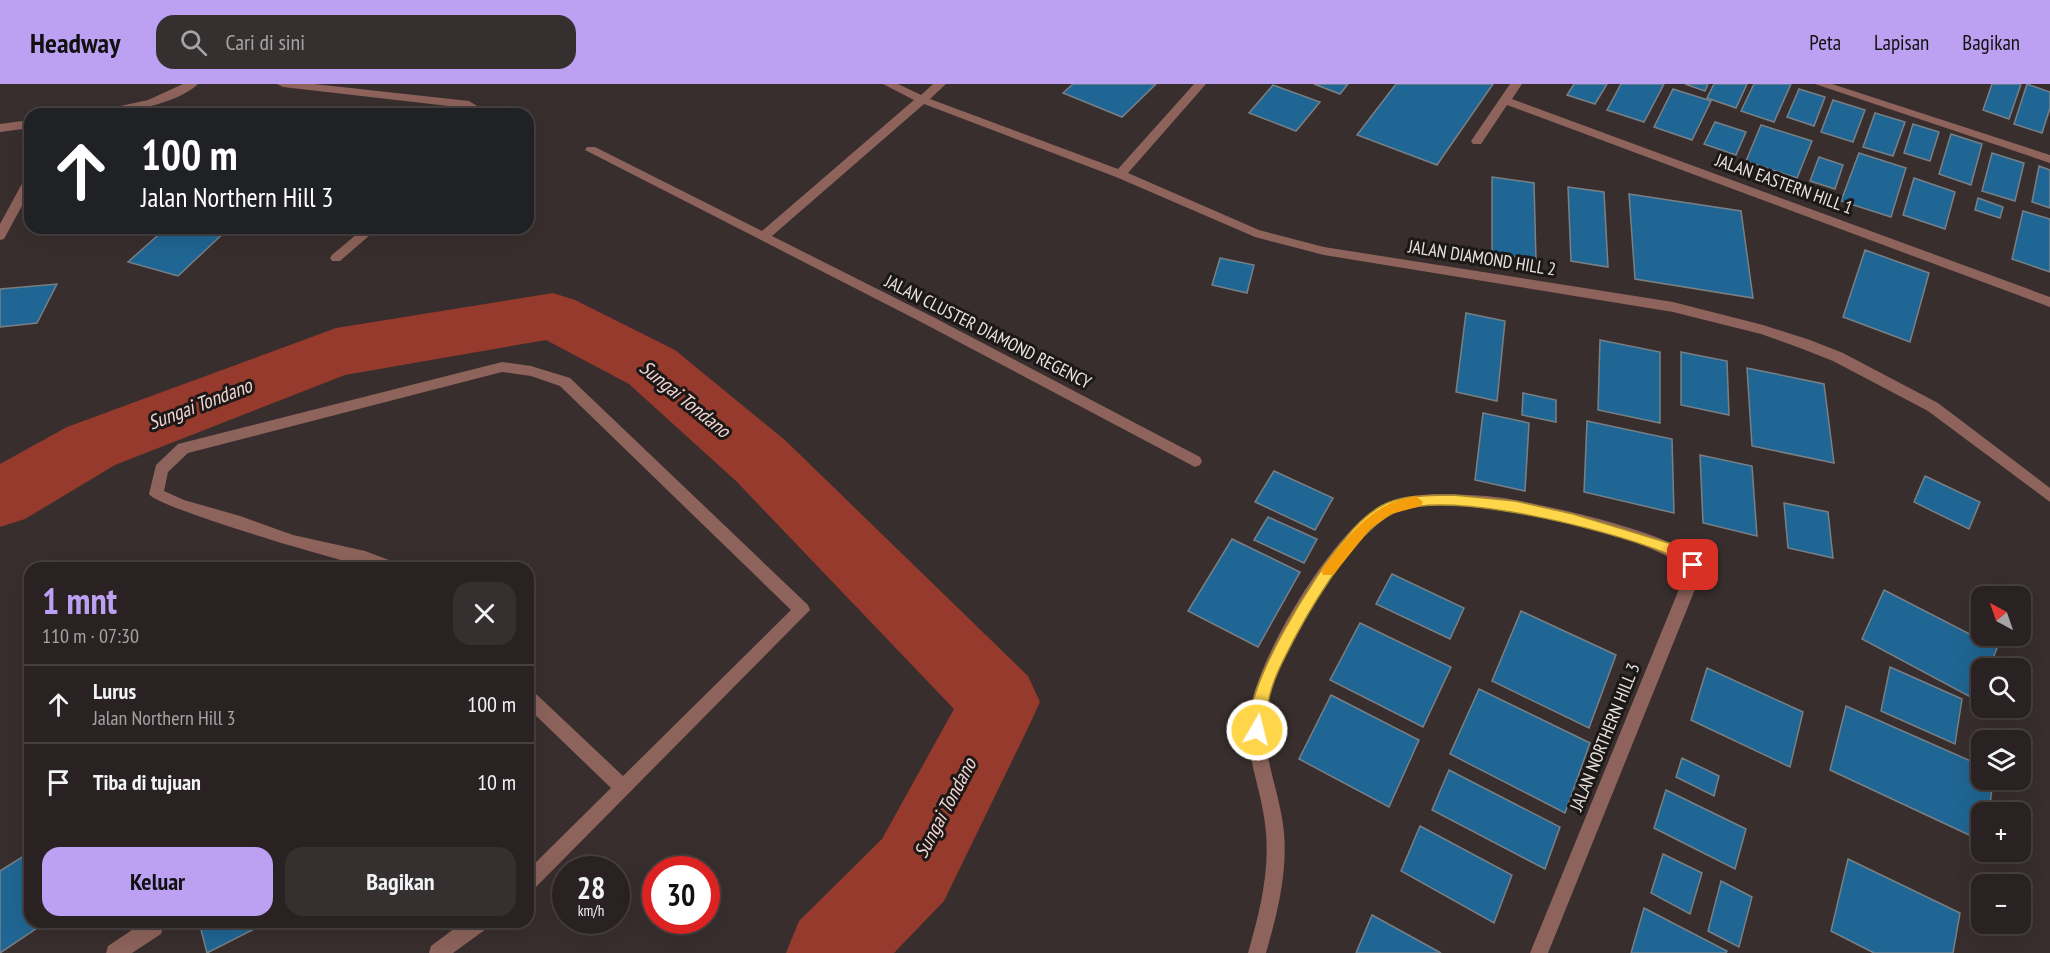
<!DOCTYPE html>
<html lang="id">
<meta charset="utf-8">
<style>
:root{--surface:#2a2222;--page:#362f2f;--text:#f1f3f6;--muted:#a5a4a5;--line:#463f40;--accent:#bca0f2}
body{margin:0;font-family:"PT Sans Narrow",sans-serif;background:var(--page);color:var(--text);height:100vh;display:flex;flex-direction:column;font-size:22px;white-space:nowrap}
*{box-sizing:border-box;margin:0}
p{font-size:20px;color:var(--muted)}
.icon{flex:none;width:33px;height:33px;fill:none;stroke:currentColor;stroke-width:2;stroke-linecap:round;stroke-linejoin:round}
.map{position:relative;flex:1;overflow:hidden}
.details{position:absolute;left:24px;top:478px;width:510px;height:366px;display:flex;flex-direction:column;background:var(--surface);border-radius:18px;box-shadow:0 6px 24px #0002,0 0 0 2px var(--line)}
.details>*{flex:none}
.hud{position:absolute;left:24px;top:24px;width:510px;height:126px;border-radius:18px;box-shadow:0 6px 24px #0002,0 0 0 2px var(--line);background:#202124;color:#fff;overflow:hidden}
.needle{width:39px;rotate:320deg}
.buttons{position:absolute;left:1971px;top:502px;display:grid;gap:12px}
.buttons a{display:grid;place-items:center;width:60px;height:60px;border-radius:12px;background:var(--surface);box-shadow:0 6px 24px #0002,0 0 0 2px var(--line);font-size:30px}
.speed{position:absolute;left:552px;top:772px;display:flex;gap:12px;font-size:30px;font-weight:700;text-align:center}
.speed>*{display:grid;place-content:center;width:78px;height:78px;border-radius:50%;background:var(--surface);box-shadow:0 6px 24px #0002,0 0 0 2px var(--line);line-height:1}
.speed small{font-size:15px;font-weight:400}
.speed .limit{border:9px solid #d22;background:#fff;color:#111}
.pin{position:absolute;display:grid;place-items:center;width:51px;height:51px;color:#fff;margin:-26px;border-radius:12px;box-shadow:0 3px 9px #0006}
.me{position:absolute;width:66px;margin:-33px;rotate:8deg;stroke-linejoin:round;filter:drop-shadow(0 0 4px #0008)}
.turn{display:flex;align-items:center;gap:21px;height:126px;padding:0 18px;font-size:27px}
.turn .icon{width:78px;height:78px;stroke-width:2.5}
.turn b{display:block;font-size:42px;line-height:51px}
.round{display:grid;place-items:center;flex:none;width:63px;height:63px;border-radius:18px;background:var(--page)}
.overview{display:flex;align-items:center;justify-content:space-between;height:102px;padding:0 18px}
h1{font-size:36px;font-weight:700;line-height:45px;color:var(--accent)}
.action{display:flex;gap:12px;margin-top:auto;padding:12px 18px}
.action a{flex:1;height:69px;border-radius:18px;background:var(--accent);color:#111;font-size:24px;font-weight:700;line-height:69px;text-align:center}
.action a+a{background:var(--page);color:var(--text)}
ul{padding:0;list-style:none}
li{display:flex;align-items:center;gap:18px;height:78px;padding:0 18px;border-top:2px solid var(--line)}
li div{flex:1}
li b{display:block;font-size:22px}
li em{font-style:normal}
header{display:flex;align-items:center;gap:36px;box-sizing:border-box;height:84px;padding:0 30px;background:var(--accent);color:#111}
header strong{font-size:28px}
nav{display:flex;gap:33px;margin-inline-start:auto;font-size:21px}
.search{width:420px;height:54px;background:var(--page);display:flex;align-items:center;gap:15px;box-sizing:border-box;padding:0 21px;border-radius:18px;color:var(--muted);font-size:22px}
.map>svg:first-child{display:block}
</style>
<header>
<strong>Headway</strong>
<div class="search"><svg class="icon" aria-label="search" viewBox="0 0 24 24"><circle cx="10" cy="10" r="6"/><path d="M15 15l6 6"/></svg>Cari di sini</div>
<nav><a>Peta</a><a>Lapisan</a><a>Bagikan</a></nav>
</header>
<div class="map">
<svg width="2050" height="869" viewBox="0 0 2050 869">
<rect width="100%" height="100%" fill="#382e2d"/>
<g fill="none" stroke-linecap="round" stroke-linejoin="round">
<!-- river -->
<polygon fill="#953a2c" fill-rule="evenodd" points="553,209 575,216 675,266 786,357 1028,592 1040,618 1028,644 944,817 894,869 786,869 799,837 882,755 954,625 736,397 629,300 546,256 345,291 115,381 25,435 0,443 0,380 67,343 336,244"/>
</g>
<!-- building -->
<g fill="#206694" stroke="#788086" stroke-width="1.5">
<polygon points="1073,0 1156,0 1122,33 1063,9"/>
<polygon points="1314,0 1348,0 1340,10"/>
<polygon points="1396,0 1493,0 1437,81 1357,51"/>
<polygon points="1574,0 1607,0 1595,20 1567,11"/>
<polygon points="1621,0 1664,0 1644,38 1607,26"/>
<polygon points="1685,0 1708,0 1705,7"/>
<polygon points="1714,0 1747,0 1736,24 1707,14"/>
<polygon points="1754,0 1791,0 1774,38 1741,27"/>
<polygon points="1992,0 2021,0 2009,35 1983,26"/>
<polygon points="2027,0 2050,8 2050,24 2042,49 2014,40"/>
<polygon points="1273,1 1320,18 1296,47 1249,29"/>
<polygon points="1673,5 1711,17 1692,56 1654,43"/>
<polygon points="1799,5 1825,13 1814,42 1787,33"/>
<polygon points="1833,16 1865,26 1853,58 1821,48"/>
<polygon points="1875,29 1905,38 1893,72 1863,63"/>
<polygon points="1715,38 1746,48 1736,71 1704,60"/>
<polygon points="1913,40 1939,48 1930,77 1904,69"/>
<polygon points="1761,41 1812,57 1797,94 1746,77"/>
<polygon points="1951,50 1982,60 1971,101 1939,90"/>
<polygon points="1859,69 1906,84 1891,133 1841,117"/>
<polygon points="1992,69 2024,79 2015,117 1982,107"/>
<polygon points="1819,73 1843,81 1835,105 1810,97"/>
<polygon points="2039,82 2050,86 2050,124 2032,118"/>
<polygon points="1492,93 1534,99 1536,176 1492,169"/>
<polygon points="1914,94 1955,108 1945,145 1903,131"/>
<polygon points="1568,103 1604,108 1608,183 1571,177"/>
<polygon points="1629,110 1741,127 1753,214 1635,195"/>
<polygon points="1978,114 2003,123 2000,134 1975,126"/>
<polygon points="2023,127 2050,135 2050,188 2012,175"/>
<polygon points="166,144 229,144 178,192 128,178"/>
<polygon points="1865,166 1929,189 1910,258 1843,233"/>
<polygon points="1220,174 1254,181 1247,209 1212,201"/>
<polygon points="57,200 37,239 0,243 0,205"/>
<polygon points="1466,229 1505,237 1497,317 1456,308"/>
<polygon points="1600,256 1660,268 1660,339 1598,326"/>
<polygon points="1681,268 1727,277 1729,331 1681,321"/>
<polygon points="1747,284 1824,300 1834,379 1752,362"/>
<polygon points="1523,309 1556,316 1556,338 1522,331"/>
<polygon points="1483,329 1529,339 1525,407 1475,396"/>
<polygon points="1587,337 1672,355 1674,429 1584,408"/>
<polygon points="1700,371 1752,382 1757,452 1703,439"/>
<polygon points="1274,387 1333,414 1315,446 1255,418"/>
<polygon points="1925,392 1980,418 1969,445 1914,418"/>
<polygon points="1784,419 1828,428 1833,474 1788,464"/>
<polygon points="1268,433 1317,455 1304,479 1254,456"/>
<polygon points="1232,455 1300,488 1258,563 1188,527"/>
<polygon points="1392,490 1464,524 1450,555 1376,520"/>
<polygon points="1884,506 1997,564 1989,585 1982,585 1982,608 1978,617 1862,555"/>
<polygon points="1521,527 1616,571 1589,644 1492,597"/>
<polygon points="1360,539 1451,583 1423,643 1330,596"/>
<polygon points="1890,583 1962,615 1955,660 1881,627"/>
<polygon points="1707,584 1803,628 1790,683 1691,636"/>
<polygon points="1479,605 1590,659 1565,729 1450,670"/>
<polygon points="1331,611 1419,656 1389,723 1299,675"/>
<polygon points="1846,622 1982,682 1982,696 1993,696 1989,729 1982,729 1982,757 1830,686"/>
<polygon points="1682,674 1719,692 1714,712 1676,693"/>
<polygon points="1449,686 1560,743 1545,785 1432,726"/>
<polygon points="1666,706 1746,745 1735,785 1654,744"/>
<polygon points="1420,742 1512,791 1494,839 1401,787"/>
<polygon points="30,768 30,838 46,838 0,869 0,787"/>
<polygon points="1663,770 1702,789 1690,830 1651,809"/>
<polygon points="1848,775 1960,829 1953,869 1874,869 1831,847"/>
<polygon points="1721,797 1752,813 1739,863 1708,847"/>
<polygon points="1644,824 1727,867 1726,869 1631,869"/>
<polygon points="1372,831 1441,869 1356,869"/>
<polygon points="199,838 260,838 260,842 207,869"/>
</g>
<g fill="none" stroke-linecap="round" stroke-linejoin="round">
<!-- minor -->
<g fill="#8d635b" fill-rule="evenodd">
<polygon points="277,0 314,0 469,17 490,30 476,30 466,24 283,3"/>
<polygon points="883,0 898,0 921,11 933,0 946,0 930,15 1118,85 1194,0 1206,0 1128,89 1259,146 1324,163 1673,218 1763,241 1810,256 1843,269 1938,319 2050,404 2050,418 1928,327 1833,277 1800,264 1761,250 1673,228 1324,171 1255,153 1116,93 924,20 772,152 933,233 1200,373 1202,377 1200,381 1195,383 923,239 585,66 587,63 595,63 762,147 914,16"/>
<polygon points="1510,0 1522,0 1512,15 2050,213 2050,223 1507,21 1481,60 1473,60 1471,57"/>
<polygon points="1815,0 1832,0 2050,71 2050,79"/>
<polygon points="30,92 30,107 4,155 0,156 0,140 24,96"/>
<polygon points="364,144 378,144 340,177 332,177 330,174 332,171"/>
<path d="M502,278l29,4 39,12 238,227 2,5 -276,279 -6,3v-22l83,-82 -83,-80v-19l6,3 89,84 168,-166 -231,-224 -29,-10 -29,-4 -314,81 -20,19 -4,19 20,9 56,16 53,19 72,16 32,12 2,5c-7,0 -15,2 -23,0 -26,-3 -221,-61 -227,-74l7,-29 22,-21z"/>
<path d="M1435,410c23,0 46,1 69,4 36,6 182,36 197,67l-1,12 -152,376h-18l154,-376 1,-9c-35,-30 -142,-52 -189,-59 -28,-3 -77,-9 -103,5 -49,25 -122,148 -128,203 -3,36 13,71 18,107 6,44 -5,87 -17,129h-18c12,-42 23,-85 17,-129 -4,-36 -21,-72 -16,-108 7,-57 82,-183 133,-211 16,-8 35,-10 53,-11z"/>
<polygon points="144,838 161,838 163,843 161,850 132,869 106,869 108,862"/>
<polygon points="463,838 488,838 486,845 453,869 429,869 431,862"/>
</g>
<!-- tertiary -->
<g fill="#8d635b" fill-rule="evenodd">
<path d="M183,0h15c-21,20 -74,30 -103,30l2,-3 51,-11z"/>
<polygon points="30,36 30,44 0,48 0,40"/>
</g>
</g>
<!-- route -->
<path fill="#ffd54a" stroke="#a68a30" stroke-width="1.5" d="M1453,411l62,6 58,13 99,30 18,9 10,12 -2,5 -5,1c-11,-3 -18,-14 -30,-19 -55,-22 -216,-64 -270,-39 -41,20 -90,107 -110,148 -6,12 -13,29 -15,43 -2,10 -1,21 -6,31l-5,2 -5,-2c-17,-37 66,-166 92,-195 10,-13 23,-26 37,-34 22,-12 48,-10 72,-11z"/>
<!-- slow -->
<path fill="#f59e0b" d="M1416,412l7,6 -2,4 -30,8 -21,15 -37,46h-10l-2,-4 2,-4c27,-32 49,-65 93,-71z"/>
<g text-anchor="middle" stroke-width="6" stroke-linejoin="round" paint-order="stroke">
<!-- street labels -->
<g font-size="18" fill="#e9e3e1" stroke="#1c1817">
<text transform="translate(1784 100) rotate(20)" y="6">JALAN EASTERN HILL 1</text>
<text transform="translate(1482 174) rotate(9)" y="6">JALAN DIAMOND HILL 2</text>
<text transform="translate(988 248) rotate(27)" y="6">JALAN CLUSTER DIAMOND REGENCY</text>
<text transform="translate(1605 653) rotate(-68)" y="6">JALAN NORTHERN HILL 3</text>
</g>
<!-- water labels -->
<g font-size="20" font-style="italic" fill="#f0d5d0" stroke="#1c1817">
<text transform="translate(685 315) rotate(39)" y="7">Sungai Tondano</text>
<text transform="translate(200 320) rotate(-21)" y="7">Sungai Tondano</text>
<text transform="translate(945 724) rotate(-62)" y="7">Sungai Tondano</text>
</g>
</g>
</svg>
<div class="buttons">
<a><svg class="needle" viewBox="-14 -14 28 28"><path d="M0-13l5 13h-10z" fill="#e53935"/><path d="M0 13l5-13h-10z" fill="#a5a4a5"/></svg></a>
<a><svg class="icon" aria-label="search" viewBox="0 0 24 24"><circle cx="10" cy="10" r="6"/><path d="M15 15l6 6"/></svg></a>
<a><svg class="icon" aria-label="layers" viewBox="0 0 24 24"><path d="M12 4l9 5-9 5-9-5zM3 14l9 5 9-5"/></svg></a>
<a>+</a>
<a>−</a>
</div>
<div class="speed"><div>28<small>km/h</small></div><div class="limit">30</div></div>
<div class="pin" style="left:1693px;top:481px;background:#d93025"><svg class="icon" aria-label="arrive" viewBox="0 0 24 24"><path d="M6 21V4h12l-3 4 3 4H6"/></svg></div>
<svg class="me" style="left:1257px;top:646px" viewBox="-20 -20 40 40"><circle r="17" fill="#ffd54a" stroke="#fff" stroke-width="3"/><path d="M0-11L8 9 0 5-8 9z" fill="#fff"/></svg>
<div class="hud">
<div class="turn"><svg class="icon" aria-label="ahead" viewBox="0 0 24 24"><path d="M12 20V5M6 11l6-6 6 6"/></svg><div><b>100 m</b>Jalan Northern Hill 3</div></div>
</div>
<section class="details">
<div class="overview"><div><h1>1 mnt</h1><p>110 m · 07:30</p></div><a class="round"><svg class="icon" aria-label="close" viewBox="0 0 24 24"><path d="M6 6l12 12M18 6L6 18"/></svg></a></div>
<ul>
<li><svg class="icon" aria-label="ahead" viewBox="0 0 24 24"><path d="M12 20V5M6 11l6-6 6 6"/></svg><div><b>Lurus</b><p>Jalan Northern Hill 3</p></div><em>100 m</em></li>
<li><svg class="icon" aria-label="arrive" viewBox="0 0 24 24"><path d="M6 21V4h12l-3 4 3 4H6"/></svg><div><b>Tiba di tujuan</b></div><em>10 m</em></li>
</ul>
<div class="action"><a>Keluar</a><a>Bagikan</a></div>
</section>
</div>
